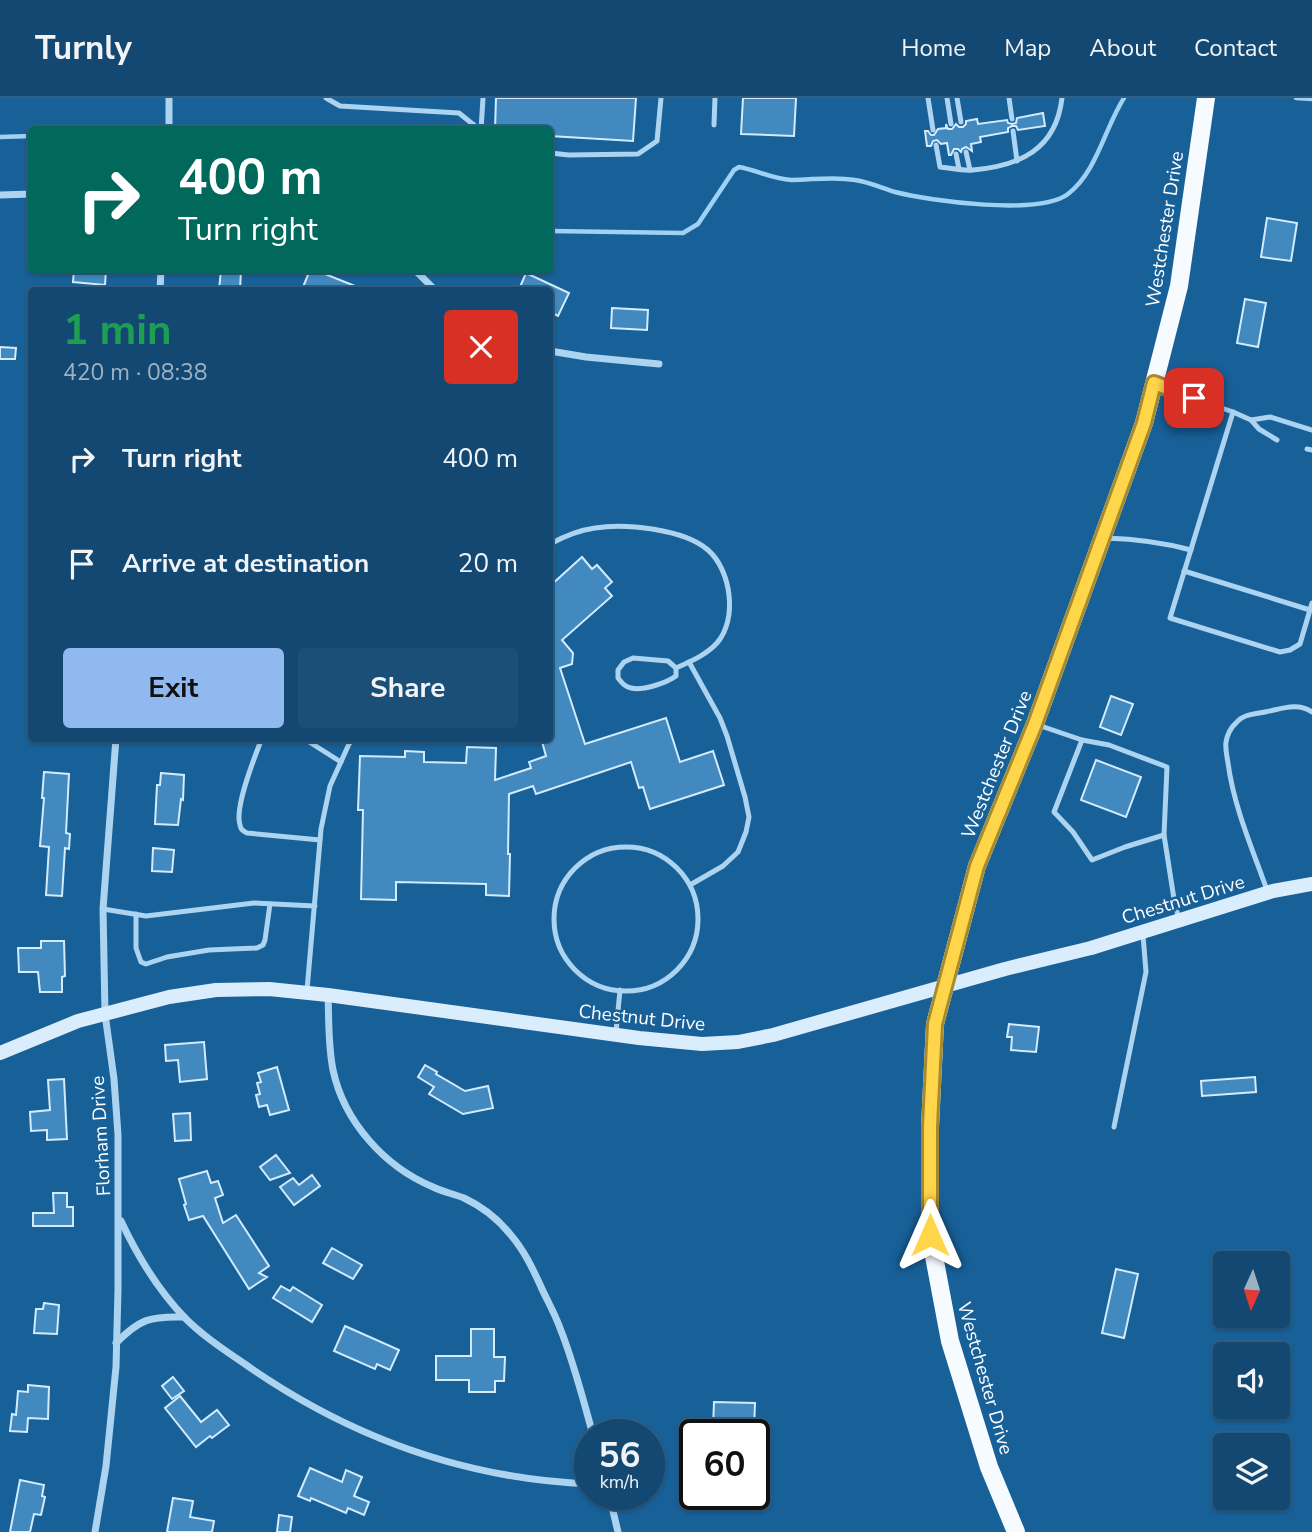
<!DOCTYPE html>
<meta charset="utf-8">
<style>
:root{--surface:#124872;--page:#1b4f77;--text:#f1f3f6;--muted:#9cb2c4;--line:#316084;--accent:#90b9f0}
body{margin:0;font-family:"Nunito Sans",sans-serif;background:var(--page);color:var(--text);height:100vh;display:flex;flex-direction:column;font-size:26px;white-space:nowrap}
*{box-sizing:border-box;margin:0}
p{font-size:23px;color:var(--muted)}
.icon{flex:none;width:38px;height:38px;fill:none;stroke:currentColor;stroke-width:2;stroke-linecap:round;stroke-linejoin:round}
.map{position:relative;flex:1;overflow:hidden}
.panel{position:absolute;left:28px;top:189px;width:525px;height:455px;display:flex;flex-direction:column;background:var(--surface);border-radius:7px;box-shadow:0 2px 5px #0004,0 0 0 2px var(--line)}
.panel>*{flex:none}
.guide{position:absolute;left:28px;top:28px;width:525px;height:147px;border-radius:7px;box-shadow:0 2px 5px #0004,0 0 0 2px var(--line);background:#00695c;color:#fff;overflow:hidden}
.needle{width:46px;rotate:183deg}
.tools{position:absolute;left:1213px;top:1153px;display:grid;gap:14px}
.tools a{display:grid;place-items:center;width:77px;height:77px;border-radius:7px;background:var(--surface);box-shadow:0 2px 5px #0004,0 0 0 2px var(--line);font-size:35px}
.speed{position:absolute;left:574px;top:1321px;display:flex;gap:14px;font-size:35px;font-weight:700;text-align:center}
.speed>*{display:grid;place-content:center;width:91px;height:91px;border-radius:50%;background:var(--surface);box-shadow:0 2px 5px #0004,0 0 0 2px var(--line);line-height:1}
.speed small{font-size:18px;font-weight:400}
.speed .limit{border:4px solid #111;border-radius:10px;background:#fff;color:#111}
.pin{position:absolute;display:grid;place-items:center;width:60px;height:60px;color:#fff;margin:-30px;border-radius:14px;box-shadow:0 4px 10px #0006}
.me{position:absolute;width:77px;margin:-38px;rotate:0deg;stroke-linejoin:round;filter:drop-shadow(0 0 5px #0008)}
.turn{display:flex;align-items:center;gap:24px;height:147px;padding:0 35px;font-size:32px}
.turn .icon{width:91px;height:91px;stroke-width:2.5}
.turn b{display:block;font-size:49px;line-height:60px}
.round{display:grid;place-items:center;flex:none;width:74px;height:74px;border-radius:7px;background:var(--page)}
.overview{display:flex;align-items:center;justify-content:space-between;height:119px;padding:0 35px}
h1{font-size:42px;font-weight:700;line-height:52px;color:#1e9e55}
.cta{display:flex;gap:14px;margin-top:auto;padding:14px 35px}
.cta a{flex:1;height:80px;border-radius:7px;background:var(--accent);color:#111;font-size:28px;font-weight:700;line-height:80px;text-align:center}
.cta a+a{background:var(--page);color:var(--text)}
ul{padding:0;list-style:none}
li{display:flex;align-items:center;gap:21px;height:105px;padding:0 35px}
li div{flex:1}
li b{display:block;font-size:26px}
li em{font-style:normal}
header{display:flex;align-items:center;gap:42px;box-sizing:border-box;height:98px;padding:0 35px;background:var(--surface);border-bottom:2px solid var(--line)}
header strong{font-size:33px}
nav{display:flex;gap:38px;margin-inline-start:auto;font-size:24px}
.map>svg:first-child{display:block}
</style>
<header>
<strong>Turnly</strong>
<nav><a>Home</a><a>Map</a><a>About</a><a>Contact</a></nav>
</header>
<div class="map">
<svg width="1312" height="1434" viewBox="0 0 1312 1434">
<rect width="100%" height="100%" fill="#186098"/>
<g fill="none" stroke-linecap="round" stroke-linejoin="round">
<!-- stream -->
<g stroke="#9ed1f3" stroke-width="4.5">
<polyline points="1296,0 1312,1"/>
<polyline points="193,31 201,32"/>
<polyline points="0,39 32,38"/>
<path d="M550,133l133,2 15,-9 36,-54 5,-3c17,3 34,12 52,13 21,0 42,-4 64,0 14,2 27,8 40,12 36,9 144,24 173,2 29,-22 37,-67 56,-96"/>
</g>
</g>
<!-- building -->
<g fill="#4189bf" stroke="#d3ebfc" stroke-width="2">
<polygon points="496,0 636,0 633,43 550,38 550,32 495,32"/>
<polygon points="743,0 796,0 794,38 741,36"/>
<polygon points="1043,15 1045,28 1018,32 1016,28 1012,28 1008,30 1008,34 980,39 981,44 971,46 972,53 966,49 962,51 961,54 958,51 954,51 951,57 949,57 947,45 941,46 937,42 933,43 931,48 927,48 925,33 928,33 931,37 934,37 938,31 946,30 946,26 948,31 952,31 956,26 959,29 963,29 966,26 966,23 977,21 978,26 1007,22 1008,25 1012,26 1016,25 1017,20"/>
<polygon points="1267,120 1297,125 1291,163 1261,159"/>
<polygon points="74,172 106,172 105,187 73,184"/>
<polygon points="221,172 241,172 240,192 219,192"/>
<polygon points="310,172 315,172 365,192 312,192 303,189"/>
<polygon points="526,175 569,195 558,218 550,214 550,192 528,192 520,189"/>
<polygon points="1245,201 1266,205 1258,249 1237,245"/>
<polygon points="612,210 648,212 647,232 611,230"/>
<polygon points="0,249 16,250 15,261 0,261"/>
<polygon points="582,459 592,471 597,467 612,484 605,490 612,498 562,542 573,555 572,566 560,570 585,646 666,620 680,664 713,653 724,687 650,711 643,689 639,690 631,664 536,696 533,688 509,696 508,756 510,756 509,798 486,797 486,786 396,784 396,802 361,801 363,712 358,712 360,658 405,659 405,653 424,654 424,664 466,665 467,649 496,650 495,682 531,670 529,664 546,658 541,640 550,640 550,488"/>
<polygon points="1111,598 1133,606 1121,637 1100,629"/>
<polygon points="1096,662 1141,679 1126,719 1081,702"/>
<polygon points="44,674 69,676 66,735 70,736 69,751 65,750 62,798 46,797 49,749 40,748 44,700 42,700"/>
<polygon points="161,675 184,677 183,702 181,701 178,727 155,726 157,687 160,687"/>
<polygon points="153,750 174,752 172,774 152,773"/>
<polygon points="41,843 64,843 65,878 62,879 62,894 40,894 38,874 19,874 18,850 41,850"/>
<polygon points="1009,926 1039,929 1036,954 1011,952 1012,939 1007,939"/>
<polygon points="204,944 207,981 180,984 178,962 166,963 165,947"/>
<polygon points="425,967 437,974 436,976 465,993 488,988 493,1010 463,1016 429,996 434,989 418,979"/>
<polygon points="277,969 289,1012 270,1017 267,1007 259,1009 256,997 260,996 257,985 261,984 258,975"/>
<polygon points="1255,979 1256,994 1202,998 1201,983"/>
<polygon points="64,981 67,1041 47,1042 47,1032 31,1033 30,1014 50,1012 48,982"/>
<polygon points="190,1015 191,1042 175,1043 173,1016"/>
<polygon points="276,1057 290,1075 270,1082 260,1069"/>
<polygon points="207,1073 211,1085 218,1083 223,1097 215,1100 223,1125 236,1117 269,1168 259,1175 267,1179 249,1191 203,1118 189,1122 184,1107 186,1106 179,1081"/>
<polygon points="312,1077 320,1088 294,1107 280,1089 293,1080 299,1087"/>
<polygon points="53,1095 67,1095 67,1109 73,1109 73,1128 33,1128 33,1115 54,1115"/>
<polygon points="332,1150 362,1167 353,1181 323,1165"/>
<polygon points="1116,1171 1138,1176 1124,1240 1102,1235"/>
<polygon points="281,1188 290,1193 293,1189 322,1207 312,1224 273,1200"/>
<polygon points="44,1205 59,1207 57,1236 34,1235 36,1211 43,1211"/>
<polygon points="345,1228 399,1252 390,1272 377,1266 375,1271 334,1253"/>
<polygon points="471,1231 494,1231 494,1259 505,1259 504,1283 495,1283 495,1294 469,1294 469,1282 436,1282 436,1258 471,1258"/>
<polygon points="173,1279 184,1293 172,1301 162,1288"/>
<polygon points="28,1287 49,1289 48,1321 28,1320 27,1334 10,1333 12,1316 16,1317 18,1293 28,1294"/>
<polygon points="180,1298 201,1324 217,1312 229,1327 212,1340 210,1338 196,1349 165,1310"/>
<polygon points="714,1304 755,1305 754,1332 713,1330"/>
<polygon points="310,1370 342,1384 346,1372 362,1379 354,1398 369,1404 364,1417 348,1410 346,1415 311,1400 310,1403 298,1398"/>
<polygon points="20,1382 44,1387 42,1398 45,1399 41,1417 34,1416 30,1434 10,1434"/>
<polygon points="173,1400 193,1403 190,1419 214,1423 212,1434 167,1434"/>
<polygon points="279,1417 292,1419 290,1434 277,1434"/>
</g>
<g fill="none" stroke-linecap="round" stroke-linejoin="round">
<!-- lane -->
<g stroke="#acd4f1" stroke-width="5">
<polyline points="326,0 340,8 459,15 480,32"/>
<polyline points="928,0 933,32"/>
<polyline points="947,0 951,26"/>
<polyline points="957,0 961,24"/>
<polyline points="1009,0 1012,21"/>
<polyline points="714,27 715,0"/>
<polyline points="481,32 483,0"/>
<polyline points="1013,33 1017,63"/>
<path d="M936,47l4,22c10,1 22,4 33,3 46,-4 83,-20 89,-72"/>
<polyline points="966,54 970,72"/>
<polyline points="550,55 569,57 638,56 657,43 661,0"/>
<polyline points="956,56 959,71"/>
<polyline points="1157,287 1233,314 1251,322 1259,331 1277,342"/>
<polyline points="1233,314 1170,520 1280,554 1290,552 1300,546 1312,505"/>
<polyline points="1251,322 1270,319 1312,332"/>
<polyline points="1307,351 1312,352"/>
<path d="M1105,440c30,1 57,4 86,12"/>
<path d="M550,446c13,-7 30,-14 45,-16 30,-5 89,1 113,22 23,20 30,69 9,93 -11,12 -26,18 -41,25v8c-10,7 -33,15 -45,12 -6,-1 -9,-5 -13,-10v-8l6,-8 9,-4 35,3 8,7"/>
<polyline points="1184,473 1310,512"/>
<polyline points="689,564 720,620 727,638 745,699 749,719 746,734 738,754 723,768 690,787"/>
<polyline points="1038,627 1082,642 1109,647 1167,669 1164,737 1174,801 1179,822"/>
<path d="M262,640c-7,18 -28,70 -22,87 1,5 2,5 7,8l73,7"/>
<polyline points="303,640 341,664"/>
<polyline points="1082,642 1054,714 1073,734 1092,762 1125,749 1164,737"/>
<circle cx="626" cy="821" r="72"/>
<path d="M1268,795c-15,-43 -34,-85 -40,-130 -1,-7 -3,-14 -2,-21 1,-7 5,-15 10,-19 7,-9 19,-9 29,-11 16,-3 33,-10 47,0"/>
<polyline points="103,811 146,818 254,805 315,808"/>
<polyline points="136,816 136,850 141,864 146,866 167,859 209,852 257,850 263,847 265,842 270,806"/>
<polyline points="307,892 321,731 330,688 349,646 353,640"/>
<polyline points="616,934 620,892"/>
<polyline points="1114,1029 1146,874 1143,837"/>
</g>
<!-- street -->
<g stroke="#acd4f1" stroke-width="7">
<polyline points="169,32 169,0"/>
<polyline points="0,97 32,96"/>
<polyline points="415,172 435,192"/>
<polyline points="160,192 161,172"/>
<polyline points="550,253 586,259 659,266"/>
<path d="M328,897c1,25 0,50 5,75 11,52 52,97 100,117 10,5 21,7 31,11 17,8 34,21 46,36 14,16 23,35 32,55 6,13 13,25 18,39 14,35 23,71 33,107"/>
<path d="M121,1123c16,34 37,69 64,97 20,20 44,35 67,51 101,69 215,110 338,115"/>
<path d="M116,1245c24,-24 34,-27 68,-26"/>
<polyline points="609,1396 618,1434"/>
<polyline points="95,1434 106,1368 116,1269 118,1192 118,1037 114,981 105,916 103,811 116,640"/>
</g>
<!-- secondary -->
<polyline stroke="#daedfc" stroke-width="14" points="0,955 78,923 169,899 216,892 269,891 328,897 639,940 702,946 738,944 773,937 1005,871 1091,850 1273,793 1312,786"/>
<!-- primary -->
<polyline stroke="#f6fbff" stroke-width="18" points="1016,1434 989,1369 950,1243 930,1137 930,1029 935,926 977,768 1035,626 1144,325 1179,188 1206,0"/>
</g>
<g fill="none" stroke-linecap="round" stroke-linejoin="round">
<defs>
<polyline id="route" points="930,1137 930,1028 935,926 940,907 977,768 1035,626 1144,325 1154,285 1194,300"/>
</defs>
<!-- route casing -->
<use href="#route" stroke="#a68a30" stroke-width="18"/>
<!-- route -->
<use href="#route" stroke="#ffd54a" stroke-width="12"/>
</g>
<g text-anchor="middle" stroke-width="5" stroke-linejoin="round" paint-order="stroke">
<!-- street labels -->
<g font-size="19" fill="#fff" stroke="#186098">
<text transform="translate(1164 131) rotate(-81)" y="7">Westchester Drive</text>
<text transform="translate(996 666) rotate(-68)" y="7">Westchester Drive</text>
<text transform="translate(1183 801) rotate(-17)" y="7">Chestnut Drive</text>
<text transform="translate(642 919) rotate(6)" y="7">Chestnut Drive</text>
<text transform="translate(100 1038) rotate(-93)" y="7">Florham Drive</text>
<text transform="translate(986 1280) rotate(74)" y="7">Westchester Drive</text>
</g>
</g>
</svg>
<div class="tools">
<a><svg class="needle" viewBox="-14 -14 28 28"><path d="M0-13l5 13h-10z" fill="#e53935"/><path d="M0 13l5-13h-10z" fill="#9cb2c4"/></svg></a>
<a><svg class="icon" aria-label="sound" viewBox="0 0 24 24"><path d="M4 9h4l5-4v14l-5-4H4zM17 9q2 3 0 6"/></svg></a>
<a><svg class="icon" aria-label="layers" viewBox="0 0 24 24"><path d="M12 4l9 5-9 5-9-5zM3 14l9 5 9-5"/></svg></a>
</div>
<div class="speed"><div>56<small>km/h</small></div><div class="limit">60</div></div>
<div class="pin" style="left:1194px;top:300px;background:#d93025"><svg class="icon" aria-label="arrive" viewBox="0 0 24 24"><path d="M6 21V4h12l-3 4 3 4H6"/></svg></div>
<svg class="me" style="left:930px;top:1137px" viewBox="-20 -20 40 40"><path d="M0-17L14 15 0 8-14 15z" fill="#ffd54a" stroke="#fff" stroke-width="4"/></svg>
<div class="guide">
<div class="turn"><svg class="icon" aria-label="right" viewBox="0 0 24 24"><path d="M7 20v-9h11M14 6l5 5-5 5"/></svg><div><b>400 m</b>Turn right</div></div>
</div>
<section class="panel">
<div class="overview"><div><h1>1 min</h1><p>420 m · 08:38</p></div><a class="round" style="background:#d93025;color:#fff"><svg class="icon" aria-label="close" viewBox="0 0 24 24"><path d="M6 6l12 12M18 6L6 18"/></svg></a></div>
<ul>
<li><svg class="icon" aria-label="right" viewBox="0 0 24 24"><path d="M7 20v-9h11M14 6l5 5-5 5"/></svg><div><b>Turn right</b></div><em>400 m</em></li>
<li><svg class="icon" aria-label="arrive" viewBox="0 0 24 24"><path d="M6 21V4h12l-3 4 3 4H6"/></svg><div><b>Arrive at destination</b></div><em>20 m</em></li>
</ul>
<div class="cta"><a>Exit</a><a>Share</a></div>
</section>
</div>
